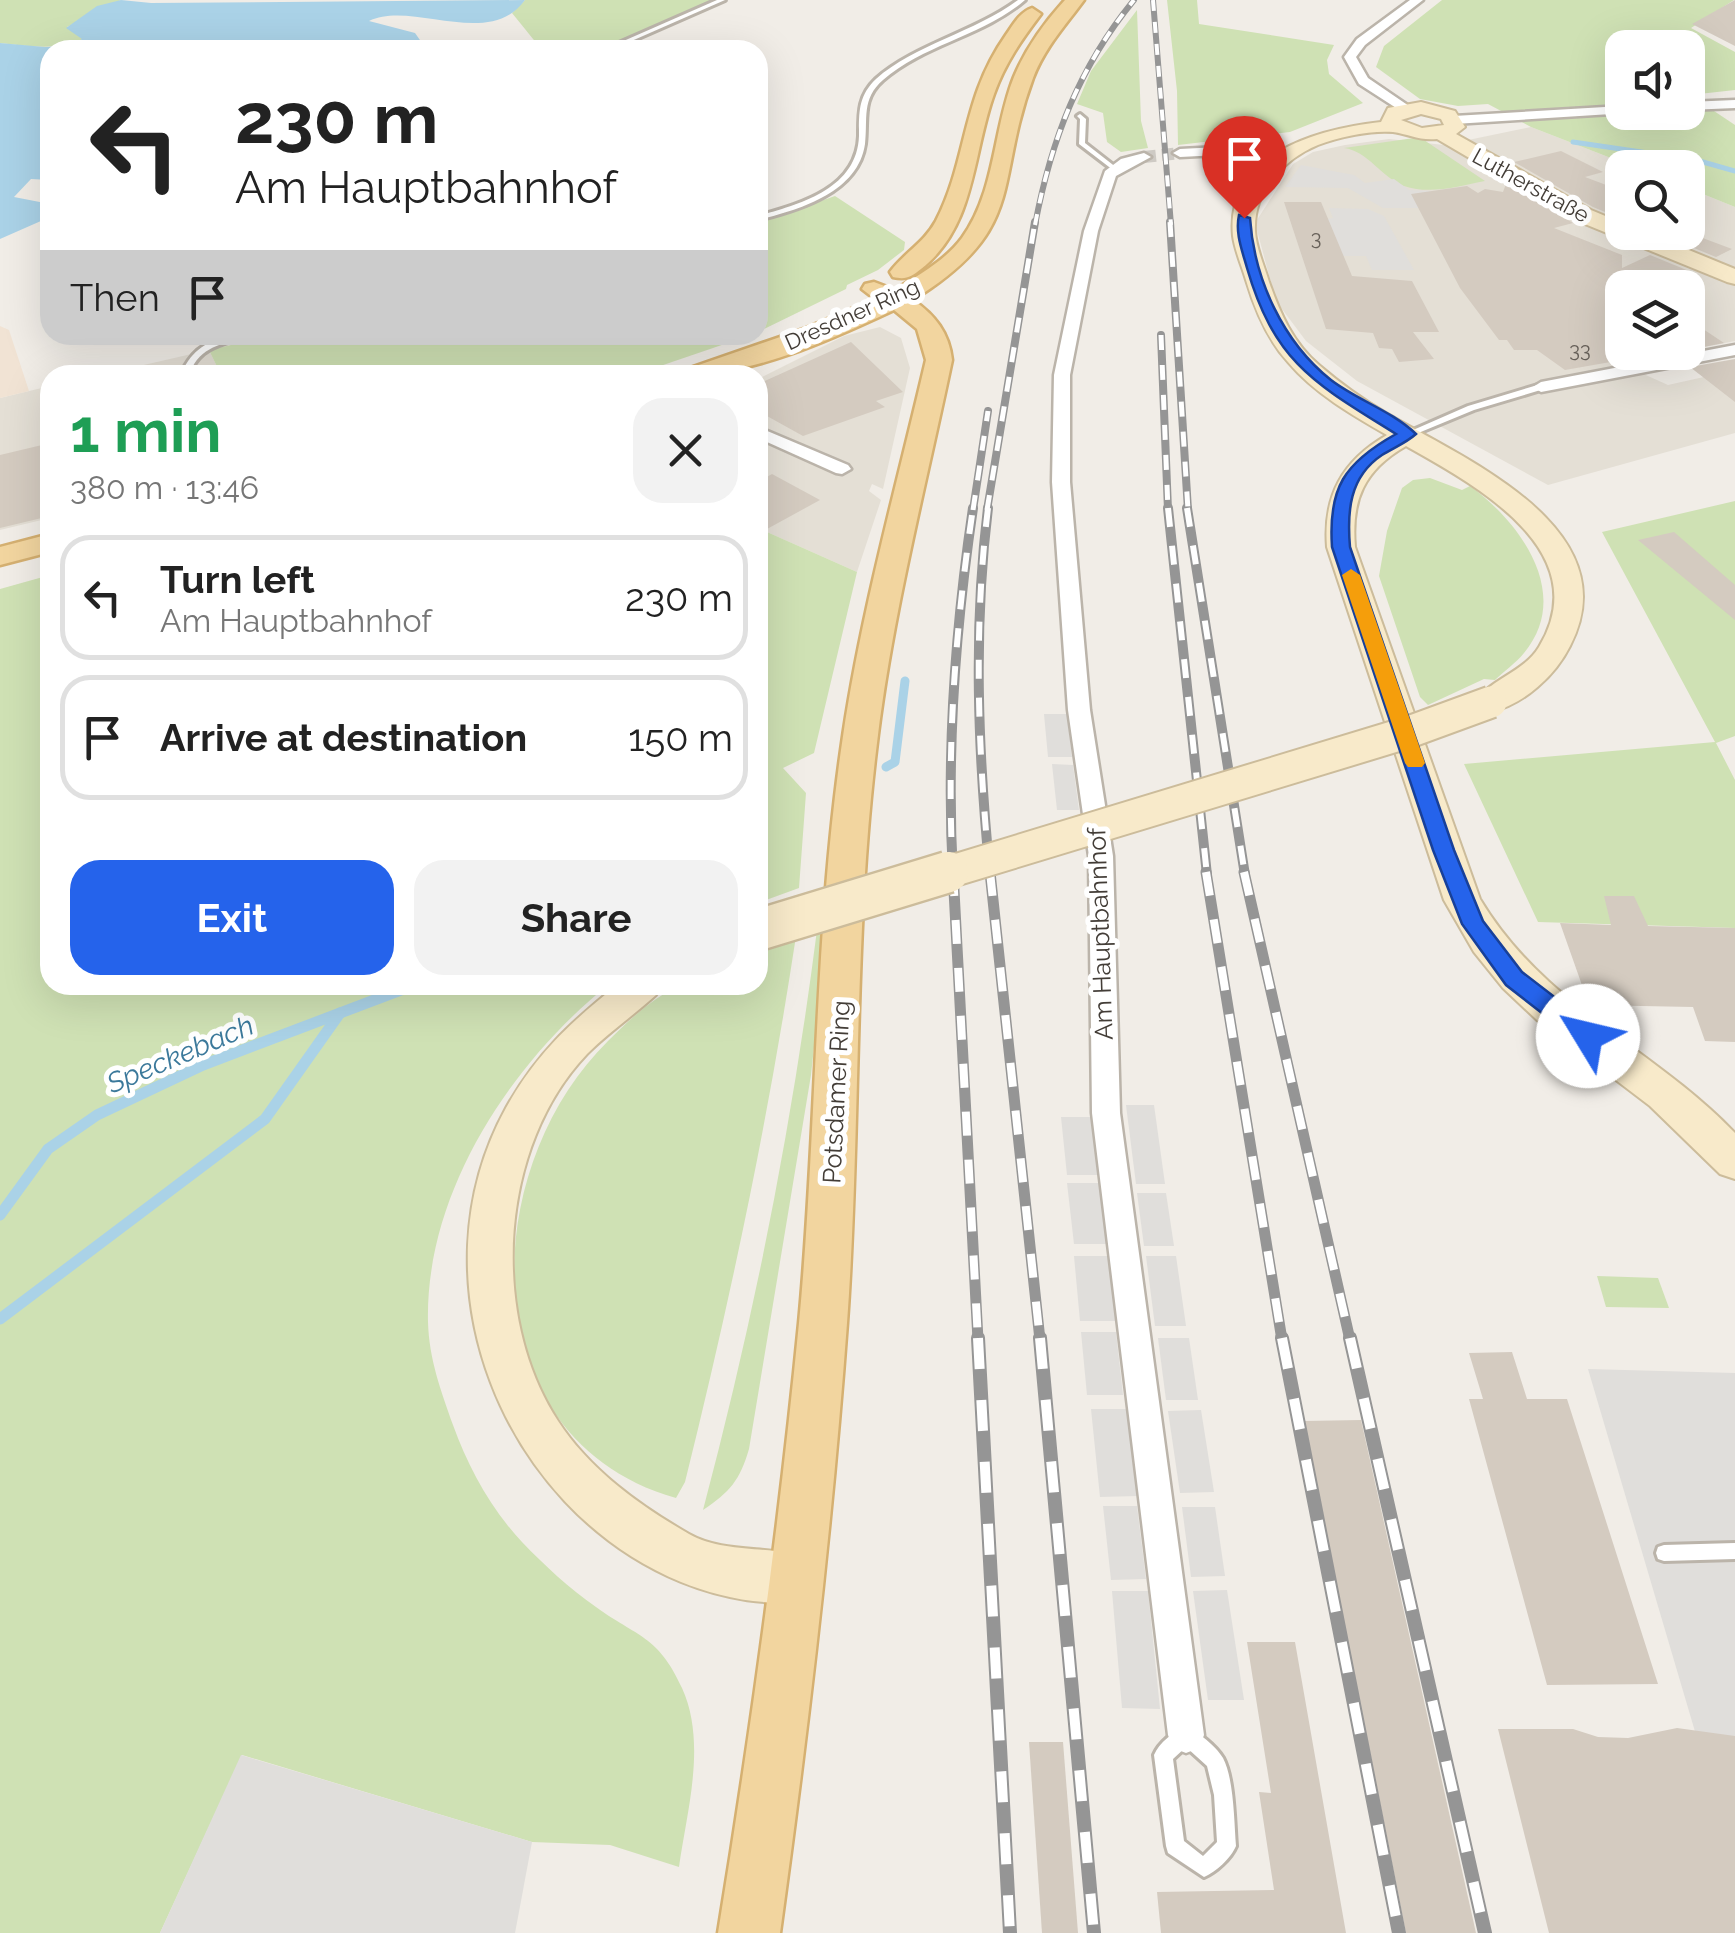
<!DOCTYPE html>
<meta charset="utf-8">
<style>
:root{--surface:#fff;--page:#f2f2f2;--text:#222;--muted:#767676;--line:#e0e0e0;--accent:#2563eb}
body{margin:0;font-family:Raleway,sans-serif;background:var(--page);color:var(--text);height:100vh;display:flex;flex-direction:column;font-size:38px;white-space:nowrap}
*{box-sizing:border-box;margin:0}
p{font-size:32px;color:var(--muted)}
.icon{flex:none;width:55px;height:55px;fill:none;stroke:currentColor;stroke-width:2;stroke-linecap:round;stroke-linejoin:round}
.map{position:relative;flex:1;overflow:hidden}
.panel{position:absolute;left:40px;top:365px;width:728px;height:630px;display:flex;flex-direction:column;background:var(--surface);border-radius:30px;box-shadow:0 10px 40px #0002}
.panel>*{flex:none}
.guide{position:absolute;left:40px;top:40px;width:728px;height:305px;border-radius:30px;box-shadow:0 10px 40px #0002;background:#fff;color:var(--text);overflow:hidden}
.controls{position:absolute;left:1605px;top:30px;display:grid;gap:20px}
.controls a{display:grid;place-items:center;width:100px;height:100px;border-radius:20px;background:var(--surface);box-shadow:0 10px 40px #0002;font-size:50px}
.pin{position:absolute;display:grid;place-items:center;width:85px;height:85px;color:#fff;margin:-102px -42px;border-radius:50% 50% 50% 0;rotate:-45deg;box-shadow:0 0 10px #0007}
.pin .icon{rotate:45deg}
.me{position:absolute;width:110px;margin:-55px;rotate:306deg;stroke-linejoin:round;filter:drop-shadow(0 0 8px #0008)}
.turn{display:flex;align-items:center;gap:35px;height:210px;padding:0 30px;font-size:45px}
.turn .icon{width:130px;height:130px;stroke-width:2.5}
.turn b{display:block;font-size:70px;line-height:85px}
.then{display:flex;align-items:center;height:95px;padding:0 30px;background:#0003;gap:20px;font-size:38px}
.round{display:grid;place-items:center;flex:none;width:105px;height:105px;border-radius:30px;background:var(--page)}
.headline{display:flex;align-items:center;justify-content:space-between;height:170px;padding:0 30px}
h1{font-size:60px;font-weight:700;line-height:75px;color:#1e9e55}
.primary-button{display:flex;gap:20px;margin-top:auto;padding:20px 30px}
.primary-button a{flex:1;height:115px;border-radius:30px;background:var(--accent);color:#fff;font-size:40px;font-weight:700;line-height:115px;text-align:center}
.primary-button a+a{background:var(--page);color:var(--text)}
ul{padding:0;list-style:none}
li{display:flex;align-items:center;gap:30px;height:125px;margin:0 20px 15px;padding:0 10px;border:5px solid var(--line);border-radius:30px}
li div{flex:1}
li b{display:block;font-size:38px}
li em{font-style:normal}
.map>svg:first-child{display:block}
</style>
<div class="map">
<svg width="1735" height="1933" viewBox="0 0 1735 1933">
<rect width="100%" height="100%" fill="#f1ede7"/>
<!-- residential -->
<g fill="#e4dfd5">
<polygon points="1531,127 1634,167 1622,168 1622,232 1688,232 1688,188 1735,207 1735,341 1688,350 1688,288 1622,288 1622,352 1673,353 1619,363 1668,385 1735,370 1735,433 1548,485 1357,381 1306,341 1276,301 1255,223 1293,164 1313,152 1345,145 1389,139 1444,145"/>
<polygon points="880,327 901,338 910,368 883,489 872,484 869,491 881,500 857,572 758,528 758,379 844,336"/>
<polygon points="209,350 221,375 100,375"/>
<polygon points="50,386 50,518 0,530 0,398"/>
</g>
<!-- commercial -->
<polygon fill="#f1e3d4" points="0,326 9,330 29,391 0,398"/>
<!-- green -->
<g fill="#cfe1b4" fill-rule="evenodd">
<path d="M0,0h164h-43l-54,27 16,12c-26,12 -55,7 -83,4z"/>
<polygon points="525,0 713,0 597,50 542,50 512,13"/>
<polygon points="1167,0 1197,0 1199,24 1334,45 1327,60 1329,74 1363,103 1290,132 1178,145 1177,91"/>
<path d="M1442,0h292l-43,28 44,24v38l-45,5 45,30v82l-47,-19v-20l-54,-1 -103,-40 -43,-23 -30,2 -38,-7 -44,-32 8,-21zM1622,48h66v64h-66z"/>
<polygon points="1137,10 1141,121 1148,148 1121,152 1107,142 1103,113 1077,104 1091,71"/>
<path d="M1414,138l10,2 61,41c-25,5 -55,14 -81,5 -22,-8 -36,-35 -60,-38z"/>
<polygon points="835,196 905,242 904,250 878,270 847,285 846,289 758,332 758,223"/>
<polygon points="275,335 751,335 634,375 221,375 209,350"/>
<path d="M1430,478l32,12 8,-4c50,36 103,108 54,167 -8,10 -20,18 -29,27l-11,-1 -56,26 -8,-8 -41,-121 8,-45 15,-43 11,-8z"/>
<polygon points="1735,501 1735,736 1716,743 1735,780 1735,928 1538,922 1464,764 1715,742 1602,532"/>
<polygon points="758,528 857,572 814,753 783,768 806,793 799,888 758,903"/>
<path d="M50,575v410h558c-97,78 -183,208 -180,337 1,37 13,69 25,103 15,42 38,84 69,117 23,24 47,46 74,65 41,30 62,28 86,81 25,55 5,122 -3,179l-69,-22 -78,-3 -290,-87 -82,178h-160v-1344z"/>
<path d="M827,926l-16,149 -62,374c-9,31 -19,43 -46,61 51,-192 89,-384 114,-580z"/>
<path d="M796,936c-28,185 -66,365 -111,546l-9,16c-206,-59 -200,-327 -68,-457 20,-20 47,-46 73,-55 21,-7 54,-1 77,-1v-34z"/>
<polygon points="1597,1276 1658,1278 1669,1308 1606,1307"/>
</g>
<!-- parking -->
<g fill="#e0dedb">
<polygon points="1301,165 1354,175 1365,183 1394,179 1409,190 1432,191 1442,208 1383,208 1348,188 1285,187"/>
<polygon points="1329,208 1368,209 1384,216 1414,270 1372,270 1366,256 1343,256 1327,219 1333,218"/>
<polygon points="1044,714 1067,714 1072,757 1048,757"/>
<polygon points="1052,764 1073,765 1079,810 1057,810"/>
<polygon points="1126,1105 1154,1105 1165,1184 1136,1184"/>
<polygon points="1061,1117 1093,1117 1100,1175 1067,1175"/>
<polygon points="1067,1183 1100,1183 1108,1244 1074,1244"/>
<polygon points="1137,1193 1166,1193 1174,1246 1144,1246"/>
<polygon points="1074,1256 1109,1256 1116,1321 1080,1321"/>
<polygon points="1146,1256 1176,1256 1186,1326 1155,1326"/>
<polygon points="1081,1332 1116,1332 1123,1395 1087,1395"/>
<polygon points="1158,1338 1189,1338 1198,1400 1166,1400"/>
<polygon points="1588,1369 1735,1373 1735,1780 1699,1745"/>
<polygon points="1091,1409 1127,1409 1138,1496 1100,1497"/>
<polygon points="1201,1410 1214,1492 1180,1493 1168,1411"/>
<polygon points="1103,1506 1137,1506 1146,1579 1111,1580"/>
<polygon points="1182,1507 1215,1507 1225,1576 1191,1577"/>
<polygon points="1227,1590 1244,1700 1208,1700 1193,1591"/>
<polygon points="1112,1591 1148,1591 1160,1709 1122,1708"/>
<polygon points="241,1755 532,1842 515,1933 160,1933"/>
</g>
<!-- water -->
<path fill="#aad2e7" d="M121,0l30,3 374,-3c-36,50 -113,0 -156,21l46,12 12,17h-377v130l-19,-1 -17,18 36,7v13l-50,22v-196l45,4 24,-1 13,-7 -16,-11 31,-22z"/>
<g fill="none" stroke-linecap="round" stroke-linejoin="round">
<!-- stream-far2 -->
<polyline stroke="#aad2e7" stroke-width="5" points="1573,142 1696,160 1735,171"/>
<!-- stream-far1 -->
<g stroke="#aad2e7" stroke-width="9">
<polyline points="886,767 895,762 905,681"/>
<polyline points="758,810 763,807"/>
</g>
<!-- stream -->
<g stroke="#aad2e7" stroke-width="11">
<polyline points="0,1215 48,1149 97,1115 203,1065 414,985"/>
<polyline points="0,1319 265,1119 340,1013"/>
</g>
</g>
<!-- building -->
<g fill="#d4cbc0">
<polygon points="1735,0 1735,46 1692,24"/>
<polygon points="1561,151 1603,172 1585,177 1622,191 1622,210 1610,214 1593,207 1514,162"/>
<polygon points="1506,184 1573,223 1554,228 1622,255 1622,268 1650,255 1689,271 1656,288 1622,288 1622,360 1565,370 1537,350 1514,350 1507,340 1499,340 1460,288 1411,194 1467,186 1478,193 1485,189 1503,192"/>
<polygon points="1284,202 1321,202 1352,276 1412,281 1439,332 1413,332 1434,359 1399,362 1392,349 1379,348 1373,333 1326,329"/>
<polygon points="1692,234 1732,249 1716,257 1677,241"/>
<polygon points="1688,319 1724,343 1688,350"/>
<polygon points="851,342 903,392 876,401 885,407 803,436 758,411 758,384"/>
<polygon points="1735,359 1735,402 1690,367"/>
<polygon points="42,445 50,476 50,516 0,528 0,455"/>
<polygon points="772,474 820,500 758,534 758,482"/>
<polygon points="1674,532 1735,585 1735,620 1638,540"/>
<polygon points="1604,896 1634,896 1648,926 1735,928 1735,1042 1705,1041 1693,1007 1589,1005 1560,923 1611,925"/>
<polygon points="1512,1352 1527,1399 1567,1399 1658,1684 1547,1685 1469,1399 1483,1399 1469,1353"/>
<polygon points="1361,1420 1476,1933 1406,1933 1304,1421"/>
<polygon points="1247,1642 1295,1642 1346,1933 1161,1933 1157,1892 1274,1890 1259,1792 1271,1793"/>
<polygon points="1677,1728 1735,1736 1735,1933 1549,1933 1498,1729 1573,1729 1598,1737 1628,1738"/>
<polygon points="1029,1742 1063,1742 1078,1933 1042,1933"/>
</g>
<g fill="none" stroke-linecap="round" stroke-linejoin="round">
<!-- street-tunnel -->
<polyline stroke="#cecac4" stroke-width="12" stroke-dasharray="12 6" stroke-linecap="butt" points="1144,157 1180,153"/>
<defs>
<g id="lane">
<polygon points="717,0 725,0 611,50 603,50"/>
<path d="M1018,0h7c-42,36 -101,44 -142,80 -22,19 -15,39 -18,64 -7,49 -67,66 -107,76v-4c42,-12 99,-27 101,-80 0,-23 -1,-40 17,-57 38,-34 99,-47 142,-79z"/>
<polygon points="1080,114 1086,119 1085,143 1117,168 1117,170 1113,170 1079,144 1080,119 1077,116"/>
<path d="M233,335h15c-21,9 -44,9 -56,33l3,7h-8l-3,-7c11,-21 27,-28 49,-33z"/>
<polygon points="1541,384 1544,385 1544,389 1474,410 1411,436 1404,434 1468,406"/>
<polygon points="1735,1543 1735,1559 1664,1561 1658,1559 1656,1553 1658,1547 1664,1545"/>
<path d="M1186,1726c12,6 30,20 37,32 11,21 11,63 13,88 -5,12 -20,26 -32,31l-36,-24 -2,-7 -12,-91c5,-12 20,-24 32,-29zM1186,1747l21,19 7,29 3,47 -14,14 -19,-15 -11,-82z"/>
</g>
<g id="street">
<polygon points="1410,0 1423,0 1365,45 1356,57 1368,78 1409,106 1409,112 1404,113 1359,84 1344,57 1357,39"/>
<polygon points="1735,100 1735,108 1688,110 1688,102"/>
<polygon points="1622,106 1622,112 1627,113 1454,124 1447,120 1454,116"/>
<polygon points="1238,146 1290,158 1283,162 1238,154 1180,157 1173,153 1180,149"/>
<polygon points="1144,153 1151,157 1116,176 1098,231 1070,375 1070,482 1090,710 1113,856 1120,1113 1204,1735 1199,1748 1186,1753 1173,1748 1168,1735 1092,1113 1089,856 1068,710 1052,482 1054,375 1084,231 1105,171 1121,159"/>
<polygon points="1735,345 1735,355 1541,392 1533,387 1541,382"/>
<polygon points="758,427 848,465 851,469 842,474 836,473 758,438"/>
</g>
<g id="secondary">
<path d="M1421,102l34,9 10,16 -9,7 135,76 31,13v9h23l90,37v15l-8,-2 -152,-62 -138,-81c-17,2 -29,-5 -44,-7 -21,-2 -55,5 -75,13 -34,14 -65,46 -63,86 1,17 9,34 14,51 11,31 24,61 50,83 21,18 43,34 67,48 76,45 245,115 184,233 -15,30 -46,58 -79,66l-11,-3 -5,-7c15,-23 49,-30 64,-55 59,-97 -66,-163 -133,-201 -42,24 -55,54 -51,101l125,352c65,108 171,147 255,234v46l-15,-5 -70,-68 -113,-86 -34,-32 -29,-36 -30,-52 -117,-353c-4,-51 15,-86 60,-112 -35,-20 -73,-42 -99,-73 -21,-23 -33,-52 -42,-82 -4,-14 -11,-29 -13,-44 -8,-83 86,-107 148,-114l7,-14zM1421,114l20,5 3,6 -22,3 -21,-8z"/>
<path d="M617,985h45l-6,10c-22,20 -48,38 -69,59 -88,92 -98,262 -29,367 32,49 81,84 131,113 37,21 86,10 125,26l7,18 -7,18c-38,15 -96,1 -133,-14 -179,-74 -270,-301 -175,-474 30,-54 64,-85 111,-123z"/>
</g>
<g id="primary">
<path d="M1065,0h19c-19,26 -39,47 -51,78 -40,108 -4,149 -120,222 22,15 36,33 39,60 -27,129 -61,259 -76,391 -23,190 -15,382 -29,572 -15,204 -39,408 -67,610h-62c33,-202 61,-406 81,-610 18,-190 15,-383 42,-573 18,-131 55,-261 85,-390l-9,-31 -23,-19c-64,30 -140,65 -211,65l4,-6 119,-41 69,-29 -13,-10 3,-5 9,-2 21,8c23,-15 50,-29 67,-52 34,-47 31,-109 52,-161 12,-29 30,-54 51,-77z"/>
<path d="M1032,8l9,6c-19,25 -36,49 -47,80 -22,60 -18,132 -73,175 -10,8 -15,11 -28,8l-3,-5c14,-19 34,-29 46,-51 32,-62 25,-122 70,-186 7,-10 14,-23 26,-27z"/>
<polygon points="50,534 50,552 0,565 0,547"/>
</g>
</defs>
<!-- lane casing -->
<use href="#lane" stroke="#bbb4aa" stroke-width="6"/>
<!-- street casing -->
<use href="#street" stroke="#bbb4aa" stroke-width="5"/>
<!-- secondary casing -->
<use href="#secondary" stroke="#ccbc9b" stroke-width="4"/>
<!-- primary casing -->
<use href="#primary" stroke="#d5b071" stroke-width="5"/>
<!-- lane -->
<use href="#lane" fill="#fff" fill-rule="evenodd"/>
<!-- street -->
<use href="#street" fill="#fff" fill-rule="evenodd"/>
<!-- secondary -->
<use href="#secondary" fill="#f8eaca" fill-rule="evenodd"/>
<!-- primary -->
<use href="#primary" fill="#f2d59f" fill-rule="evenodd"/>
<defs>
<g id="rail-far4">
<polyline points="1153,0 1171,225"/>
<path d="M1035,225c16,-85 44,-158 99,-225"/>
</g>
<g id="rail-far3">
<polyline points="1170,222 1188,510"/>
<polyline points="1161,335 1168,510"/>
<polyline points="973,510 988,411"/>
<polyline points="987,510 1035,222"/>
</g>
<g id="rail-far2">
<path d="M988,508c-15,122 -10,245 2,367"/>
<polyline points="1168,508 1207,875"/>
<polyline points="1187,508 1245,875"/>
<path d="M953,875c-7,-124 2,-245 20,-367"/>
</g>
<g id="rail-far1">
<polyline points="953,872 978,1340"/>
<polyline points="990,872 1040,1340"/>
<polyline points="1206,872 1282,1340"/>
<polyline points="1244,872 1350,1340"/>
</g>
<g id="rail">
<polyline points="978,1338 1010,1933"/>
<polyline points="1040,1338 1094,1933"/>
<polyline points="1282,1338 1399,1933"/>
<polyline points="1350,1338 1485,1933"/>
</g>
</defs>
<!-- rail-far4 casing -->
<use href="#rail-far4" stroke="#959595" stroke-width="6"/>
<!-- rail-far3 casing -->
<use href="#rail-far3" stroke="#959595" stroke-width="8"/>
<!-- rail-far2 casing -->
<use href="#rail-far2" stroke="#959595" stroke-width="10"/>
<!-- rail-far1 casing -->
<use href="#rail-far1" stroke="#959595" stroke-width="11"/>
<!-- rail casing -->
<use href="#rail" stroke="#959595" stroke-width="14"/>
<!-- rail-far4 -->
<use href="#rail-far4" stroke="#fff" stroke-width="4" stroke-dasharray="11" stroke-linecap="butt"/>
<!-- rail-far3 -->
<use href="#rail-far3" stroke="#fff" stroke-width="5" stroke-dasharray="15" stroke-linecap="butt"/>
<!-- rail-far2 -->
<use href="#rail-far2" stroke="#fff" stroke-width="6" stroke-dasharray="19" stroke-linecap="butt"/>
<!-- rail-far1 -->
<use href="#rail-far1" stroke="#fff" stroke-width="8" stroke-dasharray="24" stroke-linecap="butt"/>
<!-- rail -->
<use href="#rail" stroke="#fff" stroke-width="10" stroke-dasharray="31" stroke-linecap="butt"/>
<defs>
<polyline id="secondary-bridge-far1" points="939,875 1409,732 1491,702"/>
<polyline id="secondary-bridge" points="758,930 948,872"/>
</defs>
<!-- secondary-bridge-far1 casing -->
<use href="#secondary-bridge-far1" stroke="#ccbc9b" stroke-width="35" stroke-linecap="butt"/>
<!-- secondary-bridge casing -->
<use href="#secondary-bridge" stroke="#ccbc9b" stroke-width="45" stroke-linecap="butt"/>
<!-- secondary-bridge-far1 -->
<use href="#secondary-bridge-far1" stroke="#f8eaca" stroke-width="31"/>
<!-- secondary-bridge -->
<use href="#secondary-bridge" stroke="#f8eaca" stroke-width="40"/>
</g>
<!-- route -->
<path fill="#2563eb" stroke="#184099" stroke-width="2.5" d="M1239,215l11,3c4,61 33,124 81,162 26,20 61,31 85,54 -10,9 -23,14 -34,21 -33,22 -35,57 -32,92l104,303 29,71 39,51 74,57 3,7 -3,6h-17l-73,-57 -44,-61 -29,-74 -101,-303c-4,-59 12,-84 64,-113 -80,-50 -121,-70 -149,-166 -5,-18 -12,-35 -8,-53z"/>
<!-- slow -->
<polygon fill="#f59e0b" points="1351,569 1360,575 1425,763 1422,767 1408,767 1405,763 1342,575"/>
<g text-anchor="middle" stroke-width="10" stroke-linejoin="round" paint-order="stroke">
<!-- number labels -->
<g font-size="20" fill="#676059">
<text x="1316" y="245">3</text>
<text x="1580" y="357">33</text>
</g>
<!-- far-street labels -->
<g font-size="22" fill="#433d37" stroke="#fff">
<text transform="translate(1531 185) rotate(29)" y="8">Lutherstraße</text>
<text transform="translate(852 314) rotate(-24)" y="8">Dresdner Ring</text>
</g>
<!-- street labels -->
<g font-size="25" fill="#433d37" stroke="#fff">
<text transform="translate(1100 934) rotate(-92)" y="9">Am Hauptbahnhof</text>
<text transform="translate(836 1092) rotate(-87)" y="9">Potsdamer Ring</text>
</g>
<!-- water labels -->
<g font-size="28" font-style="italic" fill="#3b799b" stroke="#fff">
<text transform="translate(180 1054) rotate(-23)" y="10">Speckebach</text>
</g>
</g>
</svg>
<div class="controls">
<a><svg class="icon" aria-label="sound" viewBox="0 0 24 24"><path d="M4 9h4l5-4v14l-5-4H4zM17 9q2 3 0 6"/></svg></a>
<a><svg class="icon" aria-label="search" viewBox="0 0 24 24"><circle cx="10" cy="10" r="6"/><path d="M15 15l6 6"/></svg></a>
<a><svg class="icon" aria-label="layers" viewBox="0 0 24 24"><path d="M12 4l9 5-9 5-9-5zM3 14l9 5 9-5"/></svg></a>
</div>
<div class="pin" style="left:1244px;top:218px;background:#d93025"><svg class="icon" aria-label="arrive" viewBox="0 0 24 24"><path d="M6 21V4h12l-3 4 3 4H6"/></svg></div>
<svg class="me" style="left:1588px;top:1036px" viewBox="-20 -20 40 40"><circle r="19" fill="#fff"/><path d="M0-13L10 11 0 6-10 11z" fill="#2563eb"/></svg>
<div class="guide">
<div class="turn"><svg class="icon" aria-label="left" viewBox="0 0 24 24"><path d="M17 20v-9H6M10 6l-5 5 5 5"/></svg><div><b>230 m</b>Am Hauptbahnhof</div></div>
<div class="then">Then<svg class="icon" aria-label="arrive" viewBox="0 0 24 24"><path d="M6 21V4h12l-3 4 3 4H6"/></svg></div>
</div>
<section class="panel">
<div class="headline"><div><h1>1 min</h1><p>380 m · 13:46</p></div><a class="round"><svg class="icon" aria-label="close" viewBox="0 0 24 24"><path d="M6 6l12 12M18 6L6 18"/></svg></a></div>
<ul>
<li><svg class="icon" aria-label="left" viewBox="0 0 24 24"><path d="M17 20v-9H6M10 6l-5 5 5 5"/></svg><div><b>Turn left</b><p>Am Hauptbahnhof</p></div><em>230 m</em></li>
<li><svg class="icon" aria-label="arrive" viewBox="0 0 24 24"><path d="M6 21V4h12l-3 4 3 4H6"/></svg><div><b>Arrive at destination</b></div><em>150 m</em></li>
</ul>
<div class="primary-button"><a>Exit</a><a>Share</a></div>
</section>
</div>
